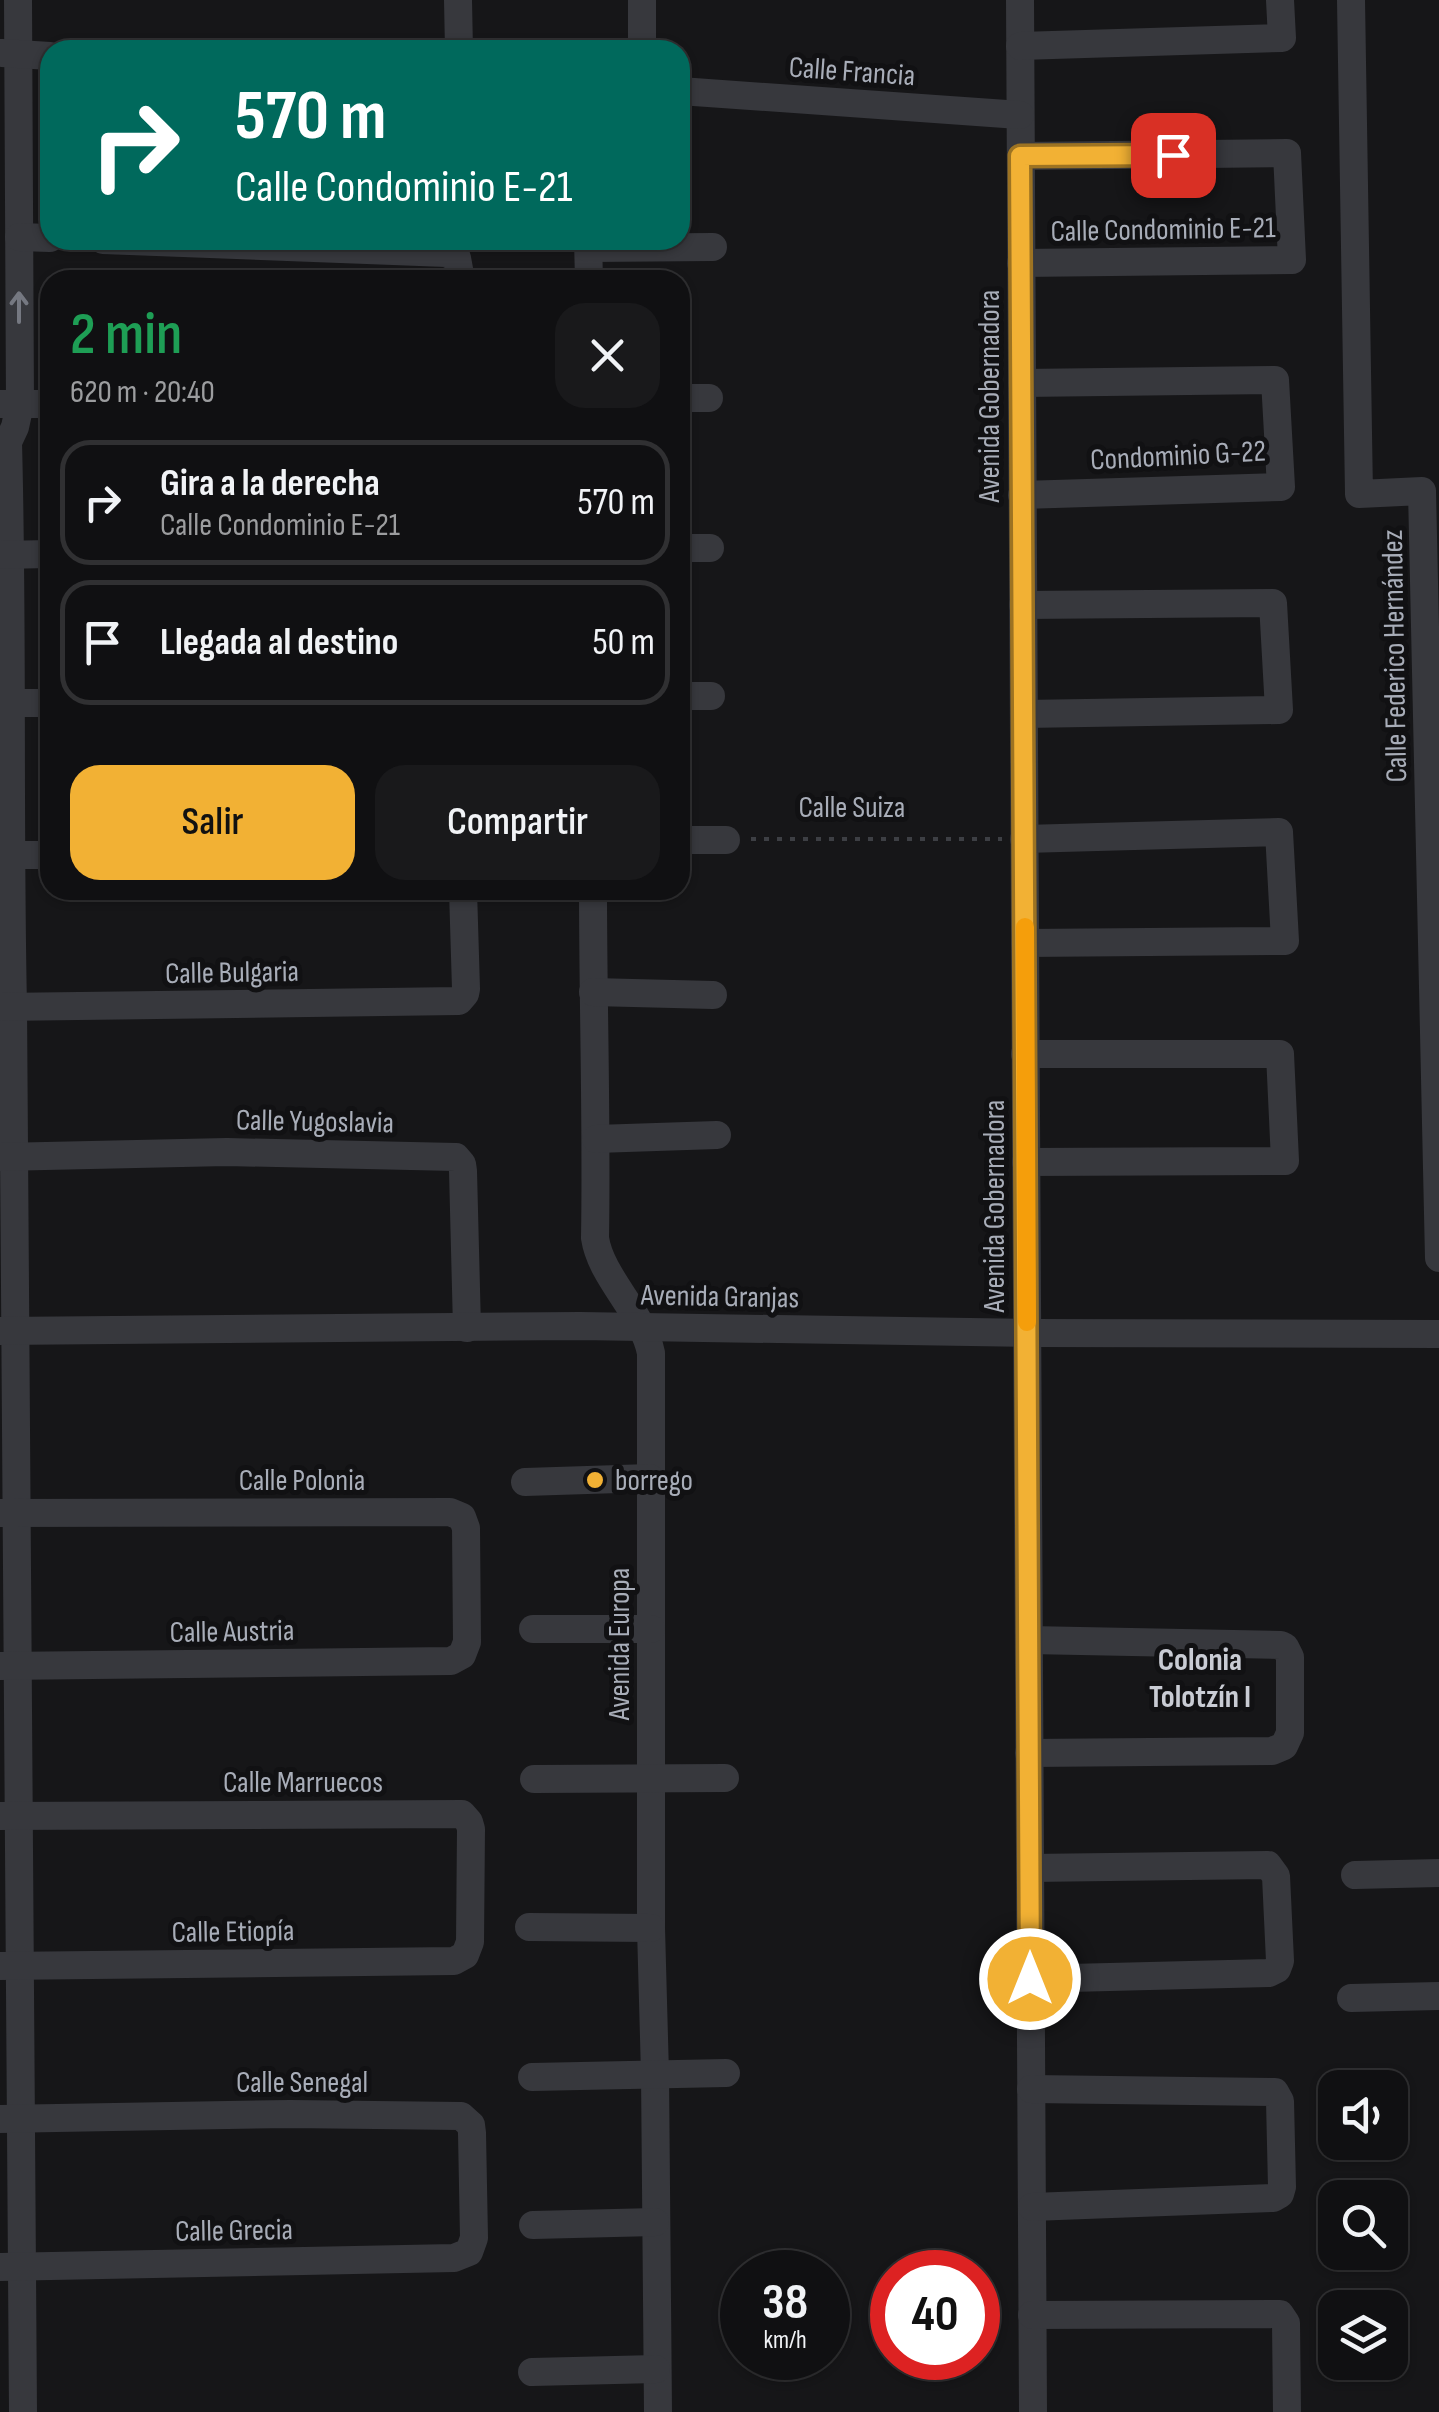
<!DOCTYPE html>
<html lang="es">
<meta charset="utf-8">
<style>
:root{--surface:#101012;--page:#19191b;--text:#f1f3f6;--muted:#9c9d9f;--line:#303032;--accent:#f2b134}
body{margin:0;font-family:"Sofia Sans Condensed",sans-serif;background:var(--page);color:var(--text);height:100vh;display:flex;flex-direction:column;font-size:38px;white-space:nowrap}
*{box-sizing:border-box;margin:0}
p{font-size:32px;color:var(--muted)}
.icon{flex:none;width:55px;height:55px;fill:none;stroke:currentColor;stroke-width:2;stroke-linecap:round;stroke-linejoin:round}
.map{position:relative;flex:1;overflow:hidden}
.side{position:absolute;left:40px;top:270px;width:650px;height:630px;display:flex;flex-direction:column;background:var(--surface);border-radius:30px;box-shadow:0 2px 8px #0004,0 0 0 2px var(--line)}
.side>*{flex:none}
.hud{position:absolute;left:40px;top:40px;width:650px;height:210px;border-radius:30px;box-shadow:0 2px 8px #0004,0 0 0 2px var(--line);background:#00695c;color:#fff;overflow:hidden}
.controls{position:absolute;left:1318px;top:2070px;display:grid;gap:20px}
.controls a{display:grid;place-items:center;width:90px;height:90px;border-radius:20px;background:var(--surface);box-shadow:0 2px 8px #0004,0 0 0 2px var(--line);font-size:50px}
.speed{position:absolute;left:720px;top:2250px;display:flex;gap:20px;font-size:50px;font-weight:700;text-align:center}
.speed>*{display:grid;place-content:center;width:130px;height:130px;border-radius:50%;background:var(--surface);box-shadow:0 2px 8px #0004,0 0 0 2px var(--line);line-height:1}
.speed small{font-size:25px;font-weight:400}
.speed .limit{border:15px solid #d22;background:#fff;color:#111}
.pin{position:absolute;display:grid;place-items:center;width:85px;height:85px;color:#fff;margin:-42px;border-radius:20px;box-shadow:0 5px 15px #0006}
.me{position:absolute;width:110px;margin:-55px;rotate:0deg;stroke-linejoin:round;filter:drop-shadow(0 0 8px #0008)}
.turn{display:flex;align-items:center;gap:35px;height:210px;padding:0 30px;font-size:45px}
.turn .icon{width:130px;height:130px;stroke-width:2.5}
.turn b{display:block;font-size:70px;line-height:85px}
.round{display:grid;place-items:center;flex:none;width:105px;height:105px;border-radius:30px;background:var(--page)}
.head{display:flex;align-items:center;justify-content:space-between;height:170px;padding:0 30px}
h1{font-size:60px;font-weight:600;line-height:75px;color:#1e9e55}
.primary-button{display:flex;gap:20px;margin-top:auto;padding:20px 30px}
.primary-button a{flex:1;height:115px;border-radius:30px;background:var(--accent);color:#111;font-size:40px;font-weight:600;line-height:115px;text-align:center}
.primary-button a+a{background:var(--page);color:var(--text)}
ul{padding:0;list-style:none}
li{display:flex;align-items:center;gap:30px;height:125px;margin:0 20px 15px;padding:0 10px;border:5px solid var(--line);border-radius:30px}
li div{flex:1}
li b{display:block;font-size:38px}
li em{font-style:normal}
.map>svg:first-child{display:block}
</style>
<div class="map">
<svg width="1439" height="2412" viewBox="0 0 1439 2412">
<rect width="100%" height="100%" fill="#161618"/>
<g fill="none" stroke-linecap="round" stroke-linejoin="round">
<!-- path -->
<polyline stroke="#3d3f44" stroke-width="4" stroke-dasharray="5 8" stroke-linecap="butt" points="751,839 1002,839"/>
<!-- minor -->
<g stroke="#37383d" stroke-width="28">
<path d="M18,0l2,404 -5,23 -7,15c5,188 1,376 5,564l10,1406"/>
<polyline points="458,0 459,50"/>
<polyline points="642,0 642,50"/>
<polyline points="1020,0 1033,2412"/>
<polyline points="1351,0 1359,494 1422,491 1439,1258"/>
<polyline points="1020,46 1282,38 1280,0"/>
<polyline points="2,53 50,56"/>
<polyline points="680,91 1020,115"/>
<polyline points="1021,156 1287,153 1292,260 1021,263"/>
<polyline points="19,237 50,238"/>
<polyline points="103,240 446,253 457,258 461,280"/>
<polyline points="588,240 589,280"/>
<polyline points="588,248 713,247"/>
<polyline points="1022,383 1275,380 1281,487 1022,495"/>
<polyline points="680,398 709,398"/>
<polyline points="0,404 50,404"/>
<polyline points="680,548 710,548"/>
<polyline points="0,555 50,554"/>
<polyline points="1023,605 1273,603 1279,710 1024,714"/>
<polyline points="680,696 711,696"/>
<polyline points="0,703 50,703"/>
<polyline points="1024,839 1279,832 1285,941 1025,943"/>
<polyline points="680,840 726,840"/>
<polyline points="0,855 50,855"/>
<path d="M593,890c0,116 4,232 2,348 6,40 48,74 56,115v575l4,146 3,338"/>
<polyline points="593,992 713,995"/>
<polyline points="0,1007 459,1001 465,994 466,989 463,890"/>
<polyline points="1025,1054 1280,1054 1285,1161 1026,1162"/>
<polyline points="596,1139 717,1135"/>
<polyline points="0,1157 227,1152 456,1157 462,1164 463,1171 467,1328"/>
<polyline points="0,1331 580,1326 1027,1333 1439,1334"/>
<polyline points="525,1482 650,1478"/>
<polyline points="0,1513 450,1512 462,1517 466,1528 467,1642 462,1655 451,1661 1,1666"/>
<polyline points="533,1629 651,1629"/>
<polyline points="1029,1640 1281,1645 1285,1647 1290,1657 1290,1733 1284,1746 1272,1751 1029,1753"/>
<polyline points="534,1779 725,1778"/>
<polyline points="1030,1868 1268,1865 1276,1876 1280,1961 1277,1969 1269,1973 1030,1979"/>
<polyline points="1355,1875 1439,1873"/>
<polyline points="529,1927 651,1928"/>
<polyline points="0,1966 454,1961 465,1955 470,1942 471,1829 469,1822 462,1814 1,1816"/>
<polyline points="1351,1998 1439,1996"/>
<polyline points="532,2077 726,2073"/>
<polyline points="1031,2089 1275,2092 1280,2101 1282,2187 1280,2194 1273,2198 1032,2207"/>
<polyline points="0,2119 290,2114 461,2116 471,2125 472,2133 474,2238 469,2252 454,2258 0,2267"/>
<polyline points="533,2225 655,2222"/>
<polyline points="1032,2315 1280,2314 1286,2323 1287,2412"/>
<polyline points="532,2372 656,2369"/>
</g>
</g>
<!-- one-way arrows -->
<defs><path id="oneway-shaft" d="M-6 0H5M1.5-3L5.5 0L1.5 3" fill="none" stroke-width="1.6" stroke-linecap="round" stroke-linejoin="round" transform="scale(2.5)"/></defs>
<use stroke="#757881" href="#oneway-shaft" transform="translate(19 307) rotate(-90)"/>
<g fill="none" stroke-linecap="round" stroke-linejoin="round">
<defs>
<polyline id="route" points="1030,1979 1020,156 1173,155"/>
</defs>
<!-- route casing -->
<use href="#route" stroke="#9d7322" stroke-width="25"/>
<!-- route -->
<use href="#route" stroke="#f2b134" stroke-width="18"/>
<!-- slow -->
<polyline stroke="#f59e0b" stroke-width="18" points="1025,927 1027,1322"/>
</g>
<!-- markers -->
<circle fill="#f2b134" stroke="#111113" stroke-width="4" cx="595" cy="1480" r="10"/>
<g text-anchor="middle" stroke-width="10" stroke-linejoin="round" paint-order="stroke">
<!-- street labels -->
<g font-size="30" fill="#a8adb8" stroke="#111113">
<text transform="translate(852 71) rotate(4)" y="10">Calle Francia</text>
<text transform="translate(1163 229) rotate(-1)" y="10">Calle Condominio E-21</text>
<text transform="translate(989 396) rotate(-90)" y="10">Avenida Gobernadora</text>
<text transform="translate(1178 455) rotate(-3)" y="10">Condominio G-22</text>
<text transform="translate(1394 656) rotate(-91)" y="10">Calle Federico Hernández</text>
<text x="852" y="817">Calle Suiza</text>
<text transform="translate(232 972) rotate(-1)" y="10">Calle Bulgaria</text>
<text transform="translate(315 1121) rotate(1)" y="10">Calle Yugoslavia</text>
<text transform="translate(994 1206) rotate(-90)" y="10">Avenida Gobernadora</text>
<text transform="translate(720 1296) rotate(1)" y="10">Avenida Granjas</text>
<text x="302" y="1490">Calle Polonia</text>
<text transform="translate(232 1631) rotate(-1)" y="10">Calle Austria</text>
<text transform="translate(619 1644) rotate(-90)" y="10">Avenida Europa</text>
<text x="303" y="1792">Calle Marruecos</text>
<text transform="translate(233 1931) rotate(-1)" y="10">Calle Etiopía</text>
<text x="302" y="2092">Calle Senegal</text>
<text transform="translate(234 2230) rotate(-1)" y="10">Calle Grecia</text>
</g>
<!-- poi labels -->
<g font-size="30" fill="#a8adb8" stroke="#111113" text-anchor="start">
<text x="615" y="1490">borrego</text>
</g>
<!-- neighbourhood labels -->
<g font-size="32" font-weight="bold" fill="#c9ccd4" stroke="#111113">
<text x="1200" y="1670">Colonia<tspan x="1200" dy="37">Tolotzín I</tspan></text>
</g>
</g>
</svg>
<div class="controls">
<a><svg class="icon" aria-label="sound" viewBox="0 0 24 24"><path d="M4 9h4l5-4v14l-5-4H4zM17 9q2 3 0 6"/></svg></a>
<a><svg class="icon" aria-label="search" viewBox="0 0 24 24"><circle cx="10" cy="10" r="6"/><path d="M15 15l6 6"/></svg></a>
<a><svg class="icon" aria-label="layers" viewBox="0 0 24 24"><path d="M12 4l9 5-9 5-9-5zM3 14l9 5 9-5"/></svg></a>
</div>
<div class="speed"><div>38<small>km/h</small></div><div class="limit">40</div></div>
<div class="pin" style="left:1173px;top:155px;background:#d93025"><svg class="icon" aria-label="arrive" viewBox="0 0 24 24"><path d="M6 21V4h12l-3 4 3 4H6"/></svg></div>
<svg class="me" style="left:1030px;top:1979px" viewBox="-20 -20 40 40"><circle r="17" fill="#f2b134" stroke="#fff" stroke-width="3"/><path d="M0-11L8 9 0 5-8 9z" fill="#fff"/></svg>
<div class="hud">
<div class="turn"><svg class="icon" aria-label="right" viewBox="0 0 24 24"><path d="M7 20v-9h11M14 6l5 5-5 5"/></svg><div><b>570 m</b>Calle Condominio E-21</div></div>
</div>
<section class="side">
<div class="head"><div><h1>2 min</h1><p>620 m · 20:40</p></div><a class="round"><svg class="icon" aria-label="close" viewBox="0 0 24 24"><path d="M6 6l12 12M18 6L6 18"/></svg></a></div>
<ul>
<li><svg class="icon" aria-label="right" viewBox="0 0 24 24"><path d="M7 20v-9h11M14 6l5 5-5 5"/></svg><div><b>Gira a la derecha</b><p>Calle Condominio E-21</p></div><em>570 m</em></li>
<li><svg class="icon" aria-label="arrive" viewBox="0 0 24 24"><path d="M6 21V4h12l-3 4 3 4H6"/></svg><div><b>Llegada al destino</b></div><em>50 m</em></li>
</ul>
<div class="primary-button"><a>Salir</a><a>Compartir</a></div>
</section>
</div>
